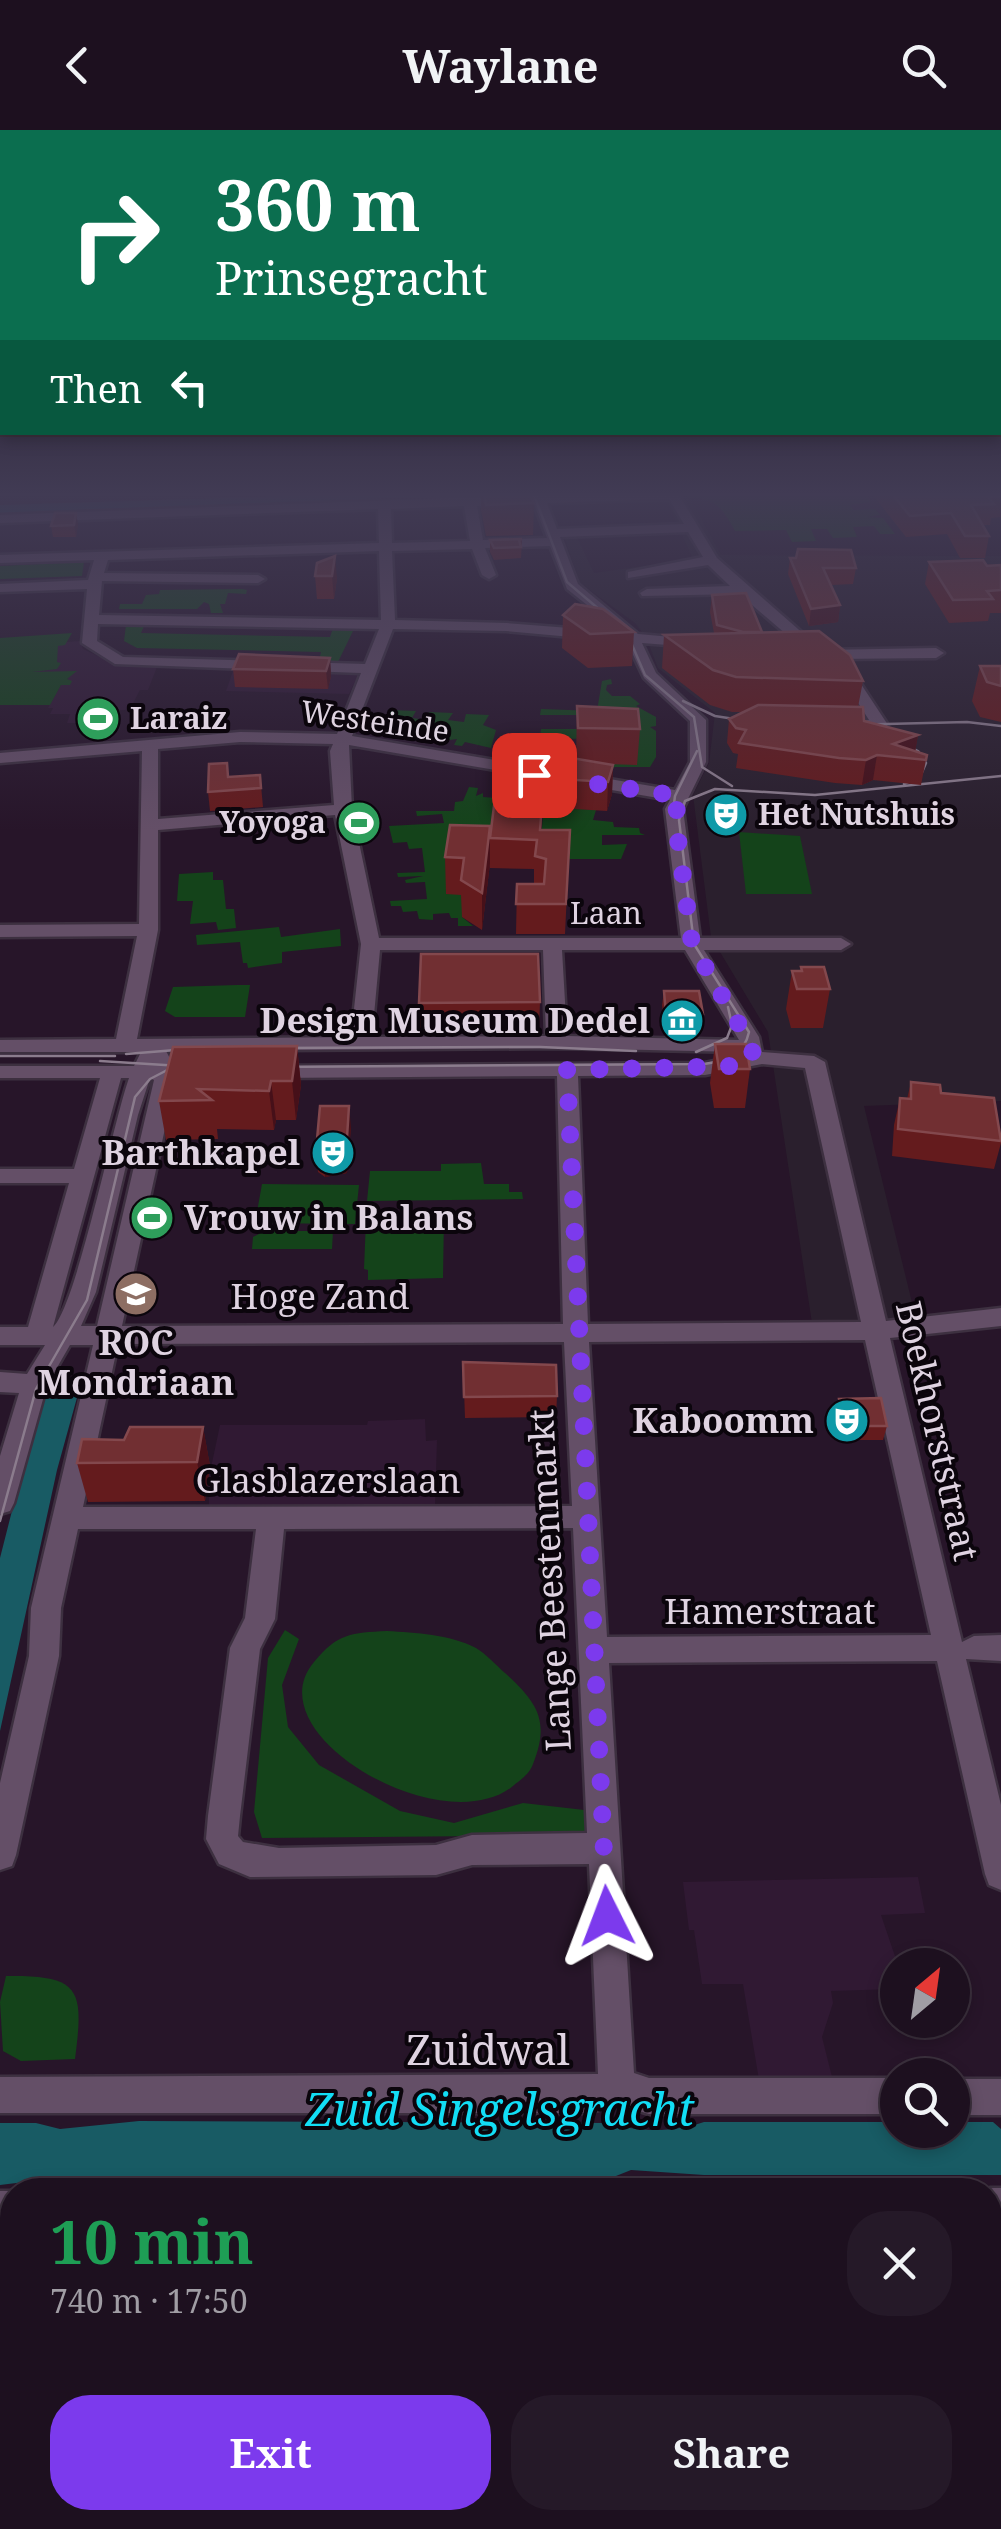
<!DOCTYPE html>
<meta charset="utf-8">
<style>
:root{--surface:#1d101f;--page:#251928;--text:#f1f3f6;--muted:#a09da4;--line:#3b303d;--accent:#7c3aed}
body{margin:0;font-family:"Noto Serif",serif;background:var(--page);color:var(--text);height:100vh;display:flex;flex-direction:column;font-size:38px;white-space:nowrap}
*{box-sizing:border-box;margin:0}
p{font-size:32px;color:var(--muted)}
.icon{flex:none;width:55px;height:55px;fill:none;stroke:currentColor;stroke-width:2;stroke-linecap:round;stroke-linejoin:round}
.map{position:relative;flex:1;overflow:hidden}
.drawer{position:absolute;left:0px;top:2048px;width:1002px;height:352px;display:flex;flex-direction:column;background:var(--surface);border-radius:40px 40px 0 0;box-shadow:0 5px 15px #0003,0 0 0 2px var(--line)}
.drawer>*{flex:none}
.hud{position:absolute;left:0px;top:0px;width:1002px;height:305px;box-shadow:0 5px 15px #0003,0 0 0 2px var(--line);background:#0b6e4f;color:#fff;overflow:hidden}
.needle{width:65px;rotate:29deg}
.fabs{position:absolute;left:880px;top:1818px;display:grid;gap:20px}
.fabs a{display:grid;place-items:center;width:90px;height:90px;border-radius:50%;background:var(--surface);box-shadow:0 5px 15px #0003,0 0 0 2px var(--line);font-size:50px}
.pin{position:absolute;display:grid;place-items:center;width:85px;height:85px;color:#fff;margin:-42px;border-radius:20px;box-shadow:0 5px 15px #0006}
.me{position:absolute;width:110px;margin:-55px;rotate:357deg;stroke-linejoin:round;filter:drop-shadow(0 0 8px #0008)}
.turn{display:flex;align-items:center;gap:35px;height:210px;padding:0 50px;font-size:45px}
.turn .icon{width:130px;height:130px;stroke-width:2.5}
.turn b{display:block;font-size:70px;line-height:85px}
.then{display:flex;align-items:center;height:95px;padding:0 50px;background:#0003;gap:20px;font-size:38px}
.round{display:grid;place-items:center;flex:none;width:105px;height:105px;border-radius:40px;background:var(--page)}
.summary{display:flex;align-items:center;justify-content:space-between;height:170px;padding:0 50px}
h1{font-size:60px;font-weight:700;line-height:75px;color:#1e9e55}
.action{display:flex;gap:20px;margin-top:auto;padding:20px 50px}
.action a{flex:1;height:115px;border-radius:40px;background:var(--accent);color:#fff;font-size:40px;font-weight:700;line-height:115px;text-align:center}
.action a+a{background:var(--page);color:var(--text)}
header{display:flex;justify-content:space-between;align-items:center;height:130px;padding:0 50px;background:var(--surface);font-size:45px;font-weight:700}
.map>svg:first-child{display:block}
</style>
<header><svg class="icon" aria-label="back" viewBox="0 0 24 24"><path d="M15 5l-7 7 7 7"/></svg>Waylane<svg class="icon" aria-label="search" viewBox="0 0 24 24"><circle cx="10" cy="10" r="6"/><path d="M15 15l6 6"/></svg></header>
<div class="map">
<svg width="1001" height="2399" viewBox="0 0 1001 2399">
<rect width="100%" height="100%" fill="#271529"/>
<!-- commercial -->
<polygon fill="#2a1f2d" points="665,367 690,368 721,425 1001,426 1001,971 864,976 918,1197 813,1200 768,902 711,807 693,665 709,633 715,583 658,538 646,507 635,493 580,453 563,404 575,403 594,443 693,429"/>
<!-- built -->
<g fill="#301933">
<polygon points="80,511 83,519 117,535 157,537 148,560 140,560 131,577 125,580 95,581 90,593 67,593 70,584 50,584 53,578 48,578 61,555 70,554 67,550 70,545 32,543 33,540 57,533 57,516 52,513"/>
<polygon points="234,538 360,541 349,564 226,561"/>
<polygon points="425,1289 426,1311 437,1310 435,1377 209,1378 209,1347 220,1295 367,1295 368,1291"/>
<polygon points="918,1747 925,1783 881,1785 898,1835 897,1859 831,1861 833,1873 822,1907 834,1955 760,1956 743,1854 702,1854 694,1800 689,1800 683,1752"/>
</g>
<!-- green -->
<g fill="#14431a">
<path d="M688,365h178l5,7 -21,3 4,5 21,-1 5,6 -13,2 16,1 12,16h-15l-6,-8 -21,1 4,10 -24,1 -6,-9h-16l5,12 -24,1 -6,-12 -51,1c-13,-24 -21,-35 -49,-33z"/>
<polygon points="84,432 82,446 0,449 0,436"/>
<polygon points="160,460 242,459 247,460 246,464 228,463 225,474 220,474 223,483 211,483 209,474 204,472 197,479 119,479 120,474 142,474 146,465 159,464"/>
<polygon points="145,494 141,503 330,507 333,498 353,501 338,532 319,531 321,522 137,518 124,511 126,495"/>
<polygon points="72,503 65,515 58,516 57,532 61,533 57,539 32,542 77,541 67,549 72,551 70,555 61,555 50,575 0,575 0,508"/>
<polygon points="611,549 612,554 607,555 606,560 612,566 630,566 640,574 636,576 656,587 656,596 650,597 656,601 656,627 650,637 614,637 606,653 585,609 540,608 541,599 632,599 600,585 540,585 541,579 597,581 602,551"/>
<polygon points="390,580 416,581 412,588 427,590 429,582 453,583 448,590 464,592 466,584 489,585 483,595 496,600 491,618 465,612 462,616 454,615 457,609 442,611 444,607 431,607 438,595 410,593 433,597 423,605 380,598"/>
<polygon points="469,657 478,658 476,666 483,663 483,667 497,668 491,733 452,732 465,765 462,787 473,796 458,796 458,788 451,788 449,783 433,784 433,790 419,789 417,781 403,782 401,776 391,776 390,771 427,769 425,752 406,753 405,750 423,746 398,747 397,743 425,742 422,718 409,719 407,712 393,713 389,696 444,693 442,684 417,686 416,681 454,681 455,672 463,671"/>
<polygon points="544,676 596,680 593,690 613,692 614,697 639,698 640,703 645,705 602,705 602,715 627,714 621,729 539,729"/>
<polygon points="739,702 800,706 812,764 746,764"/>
<polygon points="213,742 213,750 223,750 226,779 234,779 236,798 218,800 216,792 190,794 193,771 177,771 179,744"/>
<polygon points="279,797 281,807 340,799 341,816 282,822 282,833 248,838 247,833 243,833 240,812 197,815 196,805"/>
<polygon points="237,855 250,855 245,887 175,887 165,881 173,857"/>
<polygon points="481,1033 484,1054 509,1054 509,1062 522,1062 523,1069 367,1071 370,1041 441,1041 441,1034"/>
<polygon points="262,1054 359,1055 355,1094 255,1093"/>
<polygon points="444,1086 443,1148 368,1150 368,1140 364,1139 366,1090"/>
<polygon points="265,1101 333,1101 332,1119 252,1119 253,1107"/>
<polygon points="285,1500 299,1509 282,1555 288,1597 319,1635 400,1681 454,1693 523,1673 593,1681 594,1705 262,1708 254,1682 268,1528"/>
<path d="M387,1501c29,2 62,3 89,17 10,6 20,17 29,25 33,30 45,48 28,91 -4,11 -12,15 -20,22 -70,57 -260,-52 -199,-124 24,-29 37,-29 73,-31z"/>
<path d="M6,1846c75,-1 78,13 69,83l-54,2 -18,-10 -3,-49z"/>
</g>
<!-- water -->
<g fill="#185b64">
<path d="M318,365h199l-400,16c-11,-5 -95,3 -117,4v-10z"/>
<polygon points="0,1218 78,1264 57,1340 0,1601 0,1428 44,1255"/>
<path d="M139,1991l468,2c34,9 63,10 97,-1h193l1,8h54l1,-8h40l8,7v46h-297l-73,-5 -20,8 -509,7 -53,-6 -49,6v-62h36l24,6z"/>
</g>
<!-- pier -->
<polygon fill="#271529" points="0,1217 33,1217 61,1226 77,1245 78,1264 43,1265 30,1243 0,1242"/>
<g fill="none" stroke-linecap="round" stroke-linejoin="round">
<defs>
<g id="minor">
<path d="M531,365h148l38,63 105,92 114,-2 8,5 -8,5 -103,1 26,22 29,44 -8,5 -37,-2v-6l26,-2 -21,-33 -109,-93 -97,2 -2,-3 7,-4 83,-3 -22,-21 -80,13v-6l75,-15 -15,-25 -128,5 18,47 60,50 56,5 7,4 -7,4 -52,-4 14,30 50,47v42l-23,47 17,129h141l10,6 -10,6h-137l55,87 3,15 52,4 11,6 61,259 115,-13v18l-111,12 72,304 12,-6 27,-1v26l-35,-2 35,146v85l-12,-5 -4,-11 -48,-213 -328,2 25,410 15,5h249v36h-249l-32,-10 -27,9h-590v-36l598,-3 -9,-210 -117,1 -36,10 -186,2 -31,-13 -13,-25 2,-23 22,-168 15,-30 11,-89h-178l-17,79 -2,48 -43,199 -4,11 -12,4v-87l29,-127 2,-48 62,-263h-23l-23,40 -33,118 -4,8 -10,3v-58l19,-63 -19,-1v-20l27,2 18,-29h-45v-18h28l41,-144h-69v-14h74l26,-91h-100v-12h134l6,-12 6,-2h-146v-12l116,-1 21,-103 -137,1v-12l139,-1 3,-173 -142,12v-10l240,-21 97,2 24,-61 -246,-9 -33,-21 5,-54 -87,3v-8l88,-4 6,-20 -94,3v-8l379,-12 -1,-34 -378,14v-8zM669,369l15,25 -127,5 -10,-26zM534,374l13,34 -64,2 -6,-34zM464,376l6,35 -78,2 -1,-34zM550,416l17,43 54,43 -115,-9 -111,-3 -3,-69 80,-2 10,26 7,4 7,-4 -11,-27zM379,421l2,69 -282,-5 3,-34 156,2 7,-4 -7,-4 -154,-2 4,-13zM98,494l281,5 -14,35 -242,-7 -26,-16zM393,499l113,2 121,11 17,36 46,43v41l-15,28 -323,-54zM240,612l93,2 -3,7 4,54 -176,14v-70zM349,615l321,55 -5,9 16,129h-302l-27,-129zM335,685l26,129 -10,93 -214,2 21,-109v-100zM380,820h163l3,86 -174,1zM562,820h123l54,90 -172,-4zM557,918l184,4 1,3 -37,8 -435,3 -11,6 11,6 287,-2 6,248 -441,2 54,-248h24l11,-6 -11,-6h-26l-8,-15zM762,934l43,4 56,254 -273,2 -10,-248 127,-1zM121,948h8c-16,45 -53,229 -76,249zM150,948l4,2 -57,246h-16l15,-34 42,-177zM865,1210l66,295 -324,2 -18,-295zM564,1212l8,164 -489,1 35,-163zM573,1398l14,305 -115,2 -36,10 -157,3 -36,-6 -5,-6 2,-20 20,-167 15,-30 9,-90z"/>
<rect x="952" y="1949" width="49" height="36"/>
<polygon points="990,2058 1001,2058 1001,2096 990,2096 990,2060 985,2060"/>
<rect x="0" y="2061" width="12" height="38"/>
<polygon points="416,2388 458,2388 457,2399 415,2399"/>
</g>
</defs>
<!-- minor casing -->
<use href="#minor" stroke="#3d3040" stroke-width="5"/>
<!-- minor -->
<use href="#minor" fill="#644f67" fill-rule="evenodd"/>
<!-- tram -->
<g stroke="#8b7c8d" stroke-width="2.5">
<polyline points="534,365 567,452 627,503 645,545 694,587 702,637 732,656"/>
<polyline points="683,571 715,586 754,592"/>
<polyline points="846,595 967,592 1001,596"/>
<polyline points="890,607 918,621 926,633 920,647 904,654"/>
<polyline points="673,681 675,666 697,621"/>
<polyline points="271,918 540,917 636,921"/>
<polyline points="696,922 727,908 732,895 728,877"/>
<polyline points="126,924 201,918"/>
<polyline points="0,926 115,926"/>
<polyline points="100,931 197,937"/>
<path d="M272,937l432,-3c22,-3 40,-8 45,-32l-55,-88 -15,-124 6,-19 30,-12 100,6 186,-19"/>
<polyline points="0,1391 36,1259 87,1170 135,967 150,949 173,937"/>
</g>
</g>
<!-- wall -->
<g fill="#641b1d">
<polygon points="481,365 530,365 534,373 533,405 486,406 481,380"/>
<polygon points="873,365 1001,365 1001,387 991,388 990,395 983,395 989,406 985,428 960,428 947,404 906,407"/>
<polygon points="76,383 78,394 76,407 53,407 51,396"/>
<polygon points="522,409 521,428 494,430 490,422 490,410"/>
<polygon points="790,428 856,438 853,454 831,455 840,475 838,492 809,496 788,444"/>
<polygon points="929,432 1001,435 1001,483 990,483 988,491 949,493 925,454"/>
<polygon points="317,433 337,448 334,469 317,469 315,446"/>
<polygon points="712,465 762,502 863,551 858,577 864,591 918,605 915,621 927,625 921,655 873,650 862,655 835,653 736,638 738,624 733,623 727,613 729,589 744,582 732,582 710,575 662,538 664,505 714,503 710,482"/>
<polygon points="563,485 634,502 632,536 588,538 562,518"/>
<polygon points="330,528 331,546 328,559 235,557 233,539"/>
<polygon points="980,536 1001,536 1001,592 980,587 972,571"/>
<polygon points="577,576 640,599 637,635 607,634 613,635 612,664 607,681 543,677 541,700 570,700 565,804 516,804 517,754 534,754 534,739 490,738 490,708 523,644 576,629"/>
<polygon points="260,645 263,677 210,681 208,662 229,647"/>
<polygon points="490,696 490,733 482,800 462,787 461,765 446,764 445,727"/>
<polygon points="801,837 830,859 823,898 791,898 786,879 792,841 800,841"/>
<polygon points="664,861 703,884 701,898 665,898 662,875"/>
<polygon points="540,872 539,899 420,900 419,873"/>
<polygon points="715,914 750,939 745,978 714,978 710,953"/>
<polygon points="297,916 301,955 296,990 276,990 274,1000 217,999 218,1009 166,1010 159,971"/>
<polygon points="911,952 941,963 1001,1008 1001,1013 994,1039 892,1026 894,995 900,968 907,969"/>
<polygon points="351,997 347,1043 325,1047 318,1042 316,1021"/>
<polygon points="463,1232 557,1266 556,1287 465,1288"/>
<polygon points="839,1269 887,1296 883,1310 841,1310 836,1283"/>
<polygon points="203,1297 210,1336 205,1371 88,1372 77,1333 124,1310"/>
</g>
<!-- shaded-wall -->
<g fill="#461019">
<polygon points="76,383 78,394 76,407 74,395"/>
<polygon points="335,426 337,448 334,469 332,446"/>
<polygon points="840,475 838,492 809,496 811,479"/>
<polygon points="330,528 331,546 328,559 326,541"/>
<polygon points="918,605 914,629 893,614"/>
<polygon points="877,625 873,650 862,655 866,630"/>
<polygon points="613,635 612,664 607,681 608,652"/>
<polygon points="490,696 490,733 482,800 482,763"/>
<polygon points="297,916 301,955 296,990 292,951"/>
<polygon points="271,951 276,990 274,1000 269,961"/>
<polygon points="349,976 351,997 347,1043 325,1047 323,1027"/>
<polygon points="203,1297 210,1336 205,1371 197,1332"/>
</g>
<!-- building -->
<g fill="#712f32" stroke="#83484d" stroke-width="2.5">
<polygon points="484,365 530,365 534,373 486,375"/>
<polygon points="893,365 1001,365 1001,366 988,367 994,374 971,375 989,406 965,406 951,383 910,386"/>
<polygon points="55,383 76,383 74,395 51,396"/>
<polygon points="522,409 519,410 521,417 494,418 490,410"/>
<polygon points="798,419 851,420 856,438 823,438 840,475 811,479 790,428 796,428"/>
<polygon points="335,426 332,446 315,446 317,433"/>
<polygon points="983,430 987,436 1001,435 1001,460 987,461 993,469 953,470 929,432"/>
<polygon points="746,463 762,502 743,502 717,495 712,465"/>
<polygon points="575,474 603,479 634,502 590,504 563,485"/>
<polygon points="819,501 850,525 863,551 736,547 713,540 664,505"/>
<polygon points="239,524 330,528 326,541 233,539"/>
<polygon points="980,536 1001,536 1001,556 987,552"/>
<polygon points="758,575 863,577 864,591 918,605 893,614 927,625 926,630 877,625 866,630 839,628 739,613 746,600 736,598 729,589"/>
<polygon points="577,576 638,579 640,599 578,598"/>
<polygon points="536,622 613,635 608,652 544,648 540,700 570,700 566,774 516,774 517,754 544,754 546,729 535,726 537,710 490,708 498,644 523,644"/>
<polygon points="227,633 228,647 260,645 261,658 208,662 209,634"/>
<polygon points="450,695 490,696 482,763 461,750 464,728 445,727"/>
<polygon points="421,824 538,824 540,872 419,873"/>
<polygon points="801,837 824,837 830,859 797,859 792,841 802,841"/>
<polygon points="664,861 699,861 703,884 666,885"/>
<polygon points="715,914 746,914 750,939 719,939"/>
<polygon points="297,916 292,951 271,951 269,961 198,959 212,970 159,971 173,917"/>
<polygon points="911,952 940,955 941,963 994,968 1001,1011 898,999 900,968 911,969"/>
<polygon points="320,976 349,976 346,1023 323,1027 316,1021"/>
<polygon points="463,1232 556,1235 557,1266 464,1267"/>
<polygon points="881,1268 887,1296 844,1296 839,1269"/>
<polygon points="130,1297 203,1297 197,1332 77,1333 82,1309 124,1310"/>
</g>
<!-- sky -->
<linearGradient id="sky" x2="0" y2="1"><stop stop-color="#150c17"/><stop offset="0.52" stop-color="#413b54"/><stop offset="1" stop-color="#413b54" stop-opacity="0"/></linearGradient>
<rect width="1001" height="701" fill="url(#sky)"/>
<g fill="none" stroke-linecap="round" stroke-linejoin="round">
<!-- route -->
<polyline stroke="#7c3aed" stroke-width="18" stroke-dasharray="0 32.4" points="534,645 680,666 675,687 692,814 752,917 753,929 733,936 567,940 607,1786"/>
</g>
<!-- icons -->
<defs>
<symbol id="stadium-disc" viewBox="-11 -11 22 22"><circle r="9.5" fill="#2e9e5b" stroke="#0b050c"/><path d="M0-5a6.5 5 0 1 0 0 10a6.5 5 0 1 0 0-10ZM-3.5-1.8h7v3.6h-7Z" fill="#fff"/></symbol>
<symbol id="theatre-disc" viewBox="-11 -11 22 22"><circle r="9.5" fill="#0f9aa8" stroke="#0b050c"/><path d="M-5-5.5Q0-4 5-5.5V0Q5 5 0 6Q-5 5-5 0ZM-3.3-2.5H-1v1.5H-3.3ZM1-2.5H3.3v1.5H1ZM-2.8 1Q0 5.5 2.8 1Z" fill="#fff"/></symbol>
<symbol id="museum-disc" viewBox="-11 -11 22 22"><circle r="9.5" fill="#0f9aa8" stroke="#0b050c"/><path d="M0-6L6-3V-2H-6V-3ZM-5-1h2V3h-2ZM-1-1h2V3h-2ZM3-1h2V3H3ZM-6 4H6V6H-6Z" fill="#fff"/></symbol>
<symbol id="university-disc" viewBox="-11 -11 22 22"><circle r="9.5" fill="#8d6e63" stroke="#0b050c"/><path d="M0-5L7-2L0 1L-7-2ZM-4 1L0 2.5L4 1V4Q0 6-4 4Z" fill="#fff"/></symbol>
</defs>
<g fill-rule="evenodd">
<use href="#stadium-disc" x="73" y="564" width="50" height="50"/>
<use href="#theatre-disc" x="701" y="660" width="50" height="50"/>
<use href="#stadium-disc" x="334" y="668" width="50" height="50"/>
<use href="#museum-disc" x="657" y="866" width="50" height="50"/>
<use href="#theatre-disc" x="308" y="998" width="50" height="50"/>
<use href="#stadium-disc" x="127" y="1063" width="50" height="50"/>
<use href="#university-disc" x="111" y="1139" width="50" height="50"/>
<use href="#theatre-disc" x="822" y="1266" width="50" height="50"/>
</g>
<g text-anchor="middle" stroke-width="8" stroke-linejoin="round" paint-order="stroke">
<!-- far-poi labels -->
<g font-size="30" font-weight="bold" fill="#dfd3e1" stroke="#0b050c" text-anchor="start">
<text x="130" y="599">Laraiz</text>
<text x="758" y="695">Het Nutshuis</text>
<text x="326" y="703" text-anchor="end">Yoyoga</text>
</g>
<!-- far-street labels -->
<g font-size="30" fill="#dfd3e1" stroke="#0b050c">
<text transform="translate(375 592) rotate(8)" y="10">Westeinde</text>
<text x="606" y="794">Laan</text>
</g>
<!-- poi labels -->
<g font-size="35" font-weight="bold" fill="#dfd3e1" stroke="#0b050c" text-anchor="end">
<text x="650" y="903">Design Museum Dedel</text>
<text x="300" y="1035">Barthkapel</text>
<text x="184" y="1100" text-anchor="start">Vrouw in Balans</text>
<text x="136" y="1225" text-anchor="middle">ROC<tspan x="136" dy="40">Mondriaan</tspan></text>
<text x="814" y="1303">Kaboomm</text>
</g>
<!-- street labels -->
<g font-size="35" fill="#dfd3e1" stroke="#0b050c">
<text x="320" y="1179">Hoge Zand</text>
<text transform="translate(937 1301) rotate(77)" y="12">Boekhorststraat</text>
<text x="328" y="1363">Glasblazerslaan</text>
<text transform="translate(550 1450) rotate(-93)" y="12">Lange Beestenmarkt</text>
<text x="770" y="1494">Hamerstraat</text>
</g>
<!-- near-street labels -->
<g font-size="42" fill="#dfd3e1" stroke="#0b050c">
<text x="488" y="1935">Zuidwal</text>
</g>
<!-- near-water labels -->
<g font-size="45" font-style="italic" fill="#12ddf5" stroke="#0b050c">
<text x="500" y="1996">Zuid Singelsgracht</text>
</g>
</g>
</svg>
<div class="fabs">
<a><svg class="needle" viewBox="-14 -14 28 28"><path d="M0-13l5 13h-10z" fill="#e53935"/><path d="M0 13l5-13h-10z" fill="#a09da4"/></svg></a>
<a><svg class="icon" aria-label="search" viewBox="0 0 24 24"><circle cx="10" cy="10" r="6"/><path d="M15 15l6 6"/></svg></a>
</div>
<div class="pin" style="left:534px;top:645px;background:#d93025"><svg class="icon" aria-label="arrive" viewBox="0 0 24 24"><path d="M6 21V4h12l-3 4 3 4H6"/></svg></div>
<svg class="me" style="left:607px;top:1786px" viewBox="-20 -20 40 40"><path d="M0-17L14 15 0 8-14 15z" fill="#7c3aed" stroke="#fff" stroke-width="4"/></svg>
<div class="hud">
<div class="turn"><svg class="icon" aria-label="right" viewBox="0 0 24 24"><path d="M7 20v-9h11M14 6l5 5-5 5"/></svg><div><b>360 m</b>Prinsegracht</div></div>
<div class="then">Then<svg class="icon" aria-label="left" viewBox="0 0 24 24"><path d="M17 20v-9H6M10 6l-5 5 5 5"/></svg></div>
</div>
<section class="drawer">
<div class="summary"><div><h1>10 min</h1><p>740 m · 17:50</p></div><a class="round"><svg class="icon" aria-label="close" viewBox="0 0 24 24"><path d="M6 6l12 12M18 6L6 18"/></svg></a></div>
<div class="action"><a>Exit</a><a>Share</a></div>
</section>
</div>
